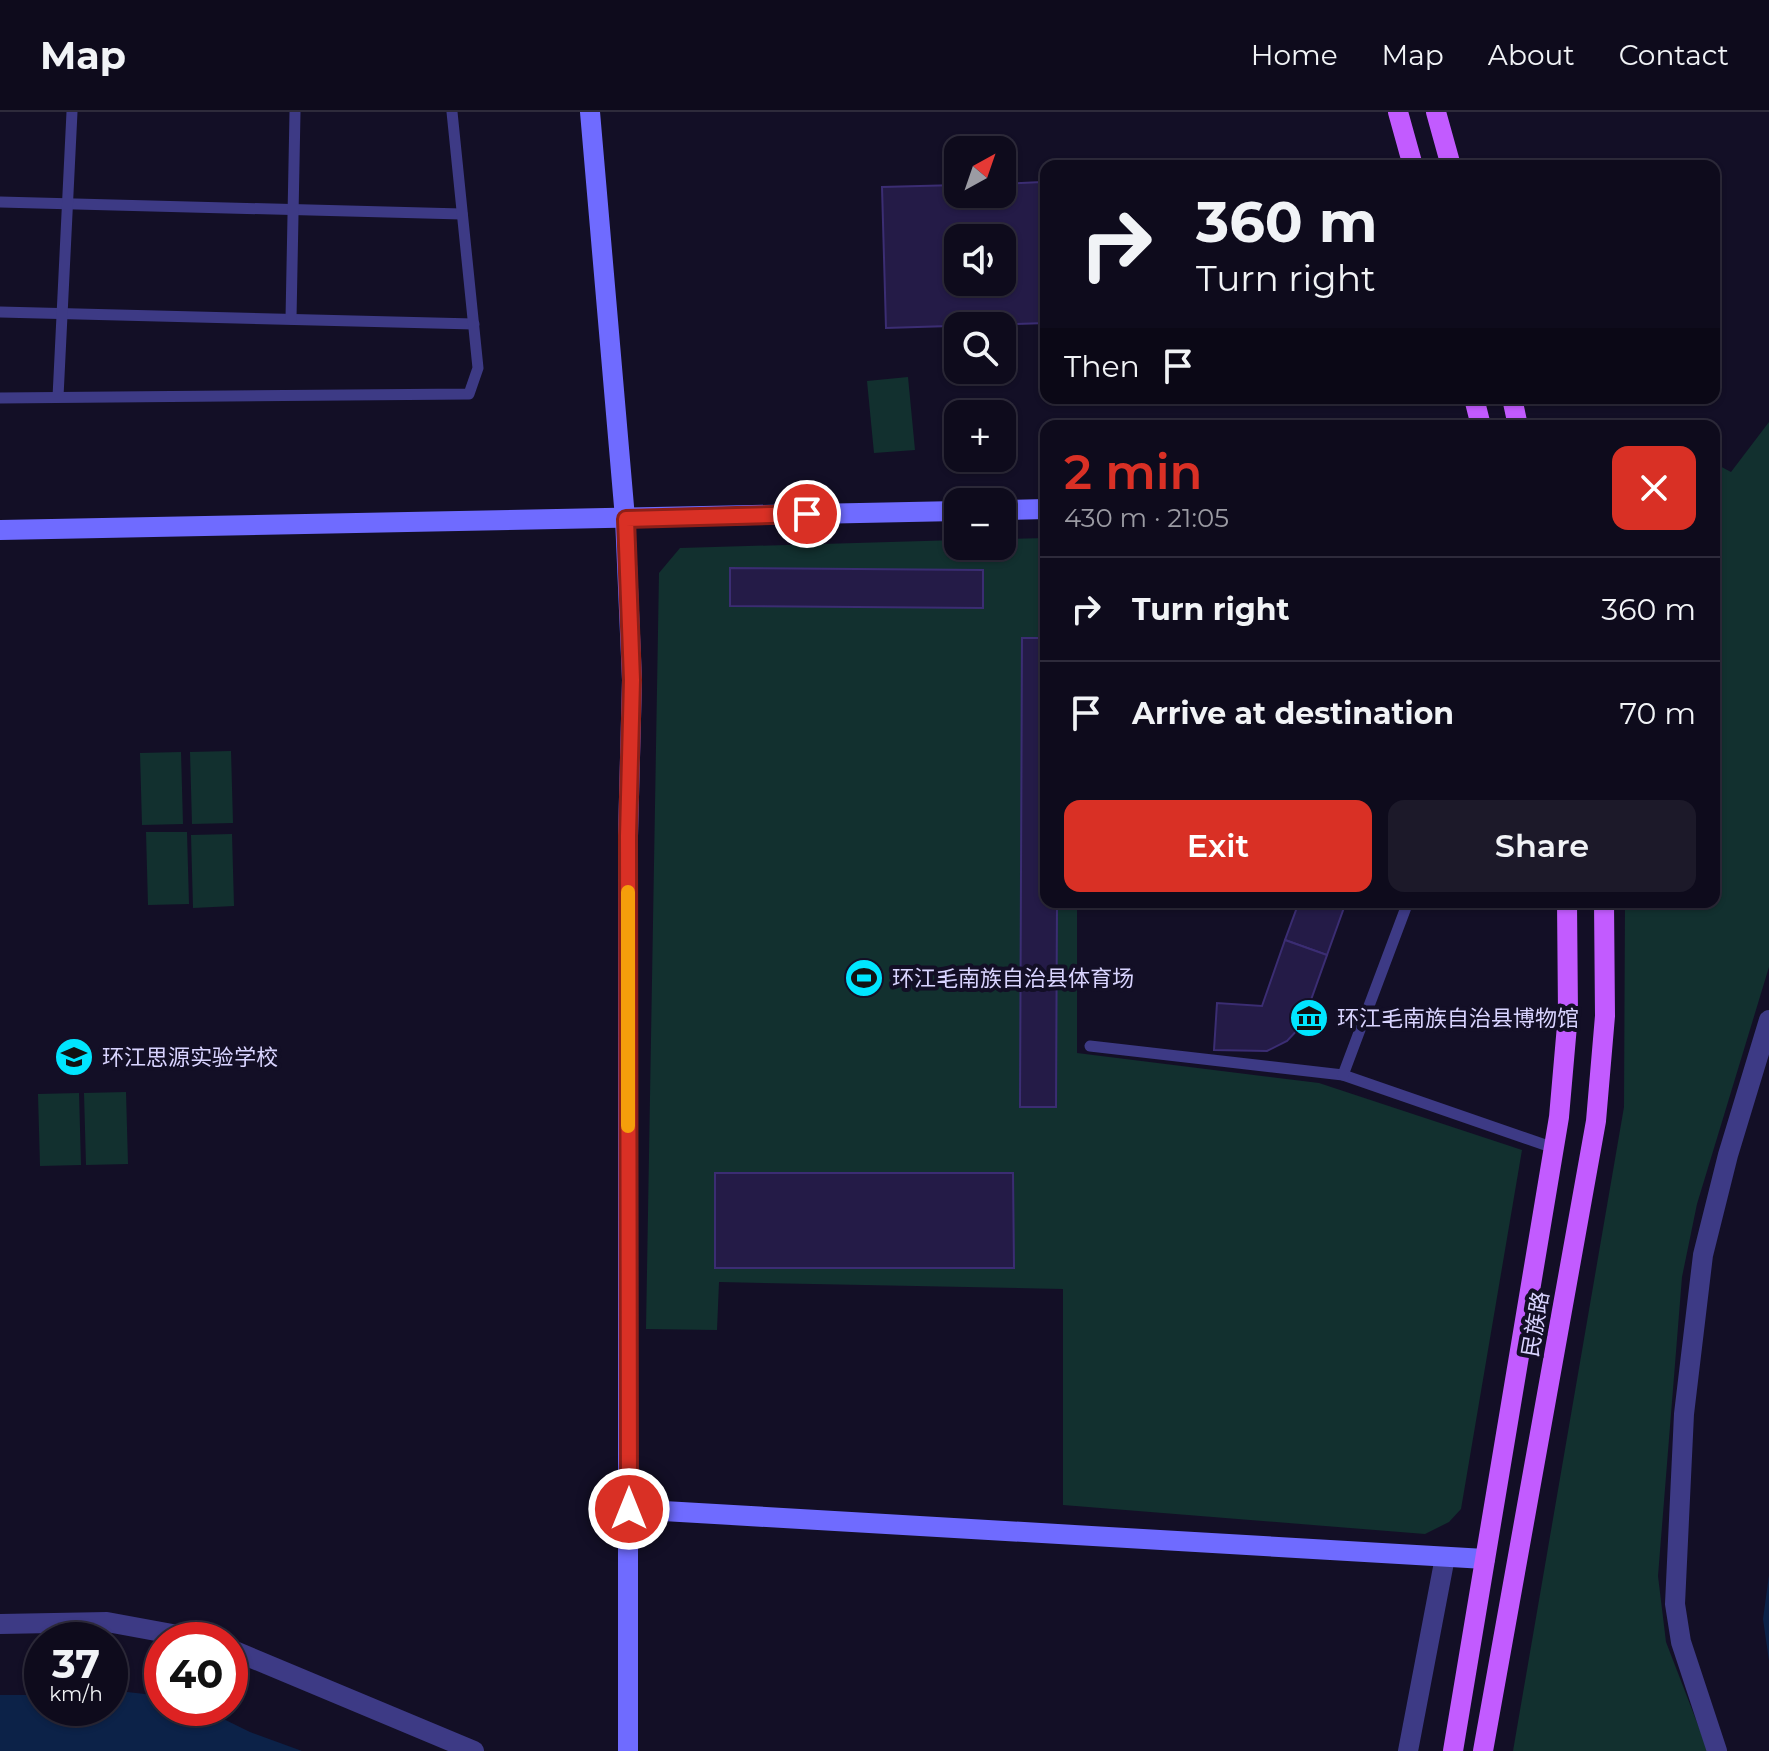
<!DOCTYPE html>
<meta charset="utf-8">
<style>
:root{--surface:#0e0b1c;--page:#1c1929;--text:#f1f3f6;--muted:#9b9ba3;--line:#2e2b3b;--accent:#d93025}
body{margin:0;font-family:Montserrat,"Noto Sans SC",sans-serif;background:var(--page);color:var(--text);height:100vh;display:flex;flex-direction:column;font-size:30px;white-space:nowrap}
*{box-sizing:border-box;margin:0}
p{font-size:26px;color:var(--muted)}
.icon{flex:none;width:44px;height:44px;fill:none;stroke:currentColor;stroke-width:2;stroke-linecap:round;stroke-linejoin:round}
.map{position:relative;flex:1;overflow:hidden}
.side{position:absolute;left:1040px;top:308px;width:680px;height:488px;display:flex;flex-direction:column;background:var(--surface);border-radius:16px;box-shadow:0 2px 6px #0004,0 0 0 2px var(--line)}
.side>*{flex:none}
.hud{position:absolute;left:1040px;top:48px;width:680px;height:244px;border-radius:16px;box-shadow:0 2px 6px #0004,0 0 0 2px var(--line);background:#0e0b1c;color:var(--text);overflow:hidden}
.needle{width:52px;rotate:40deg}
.buttons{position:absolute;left:944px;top:24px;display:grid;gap:16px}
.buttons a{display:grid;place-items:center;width:72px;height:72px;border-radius:16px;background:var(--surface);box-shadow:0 2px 6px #0004,0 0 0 2px var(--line);font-size:40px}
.speed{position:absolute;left:24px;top:1510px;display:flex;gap:16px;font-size:40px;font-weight:700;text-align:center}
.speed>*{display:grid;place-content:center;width:104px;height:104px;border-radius:50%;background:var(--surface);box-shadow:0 2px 6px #0004,0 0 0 2px var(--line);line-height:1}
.speed small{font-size:20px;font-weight:400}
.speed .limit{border:12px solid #d22;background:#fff;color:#111}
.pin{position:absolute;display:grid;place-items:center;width:68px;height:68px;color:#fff;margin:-34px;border:4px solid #fff;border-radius:50%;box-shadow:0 2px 8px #0007}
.me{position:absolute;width:88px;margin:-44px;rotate:0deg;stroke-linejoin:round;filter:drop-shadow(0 0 6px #0008)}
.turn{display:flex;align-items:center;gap:28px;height:168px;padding:0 24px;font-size:36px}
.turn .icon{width:104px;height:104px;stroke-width:2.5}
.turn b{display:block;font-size:56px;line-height:68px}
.then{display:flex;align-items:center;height:76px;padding:0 24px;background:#0003;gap:16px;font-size:30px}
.round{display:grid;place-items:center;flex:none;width:84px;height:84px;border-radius:16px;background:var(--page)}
.head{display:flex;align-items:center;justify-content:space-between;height:136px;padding:0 24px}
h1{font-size:48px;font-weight:600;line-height:60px;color:var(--accent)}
.primary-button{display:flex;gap:16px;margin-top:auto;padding:16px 24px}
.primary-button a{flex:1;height:92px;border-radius:16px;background:var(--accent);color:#fff;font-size:32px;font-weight:600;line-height:92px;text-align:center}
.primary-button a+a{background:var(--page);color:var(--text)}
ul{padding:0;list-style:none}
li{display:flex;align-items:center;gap:24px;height:104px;padding:0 24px;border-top:2px solid var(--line)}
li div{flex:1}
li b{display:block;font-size:30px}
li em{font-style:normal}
header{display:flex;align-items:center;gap:48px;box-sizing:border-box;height:112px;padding:0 40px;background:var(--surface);border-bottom:2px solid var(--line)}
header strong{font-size:38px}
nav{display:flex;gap:44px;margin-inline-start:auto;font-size:28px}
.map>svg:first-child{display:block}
</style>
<header>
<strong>Map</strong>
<nav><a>Home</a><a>Map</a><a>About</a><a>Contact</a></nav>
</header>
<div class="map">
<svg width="1769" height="1639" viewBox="0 0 1769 1639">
<rect width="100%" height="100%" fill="#130f26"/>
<!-- green -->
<g fill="#12302f">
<polygon points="908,265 915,338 874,341 867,269"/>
<polygon points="1769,310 1769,855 1697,1092 1682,1165 1658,1464 1666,1530 1708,1639 1513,1639 1624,995 1625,790 1714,790 1714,351 1731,360"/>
<polygon points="1046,426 1046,790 1077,790 1077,941 1319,971 1522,1038 1461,1397 1449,1410 1425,1422 1063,1393 1063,1177 719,1170 717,1218 646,1217 659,461 680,436 958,428 958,434 1002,434 1002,427"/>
<polygon points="231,639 233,711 192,712 190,640"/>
<polygon points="181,640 183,712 142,713 140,641"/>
<polygon points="146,720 187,720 189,792 148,793"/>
<polygon points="232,722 234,794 193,796 191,723"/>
<polygon points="126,980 128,1052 86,1053 84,981"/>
<polygon points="79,981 81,1053 40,1054 38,982"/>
</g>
<!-- water -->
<g fill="#0c2248">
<polygon points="1769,1463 1769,1549 1763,1507"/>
<polygon points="110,1578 162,1584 162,1596 201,1596 250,1620 302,1639 0,1639 0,1583 42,1583 42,1596 110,1596"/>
</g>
<!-- building -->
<g fill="#241b47" stroke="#3b2d73" stroke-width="2" fill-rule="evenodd">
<path d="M1041,70l5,141 -160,5 -4,-141 76,-2v9h44v-10zM958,126h44v44h-44z"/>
<polygon points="730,456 983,458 983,496 730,494"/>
<polygon points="1022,526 1046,526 1046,790 1057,790 1056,995 1020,995"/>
<polygon points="1299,790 1346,790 1327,843 1285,828"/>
<polygon points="1285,828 1327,843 1302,913 1287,929 1267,939 1214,938 1217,891 1262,894"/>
<polygon points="715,1061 1013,1061 1014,1156 715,1156"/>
</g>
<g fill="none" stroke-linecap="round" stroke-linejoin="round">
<!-- lane -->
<g stroke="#3d3a85" stroke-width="11">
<polyline points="0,90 462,102"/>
<polyline points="0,200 474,212"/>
<polyline points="291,207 295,0"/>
<polyline points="58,285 72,0"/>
<polyline points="0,286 469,282 478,256 452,0"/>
<polyline points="1090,934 1343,963 1554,1036"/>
<polyline points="1343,963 1408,790"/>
</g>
<!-- street -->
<g stroke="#3d3a85" stroke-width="20">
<polyline points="0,1512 107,1510 205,1528"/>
<polyline points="230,1537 474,1639"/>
<polyline points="1408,1639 1445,1445"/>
<polyline points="1717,1639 1681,1530 1675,1492 1684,1302 1703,1143 1728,1043 1769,908"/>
</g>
<!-- secondary -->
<g stroke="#6f6bff" stroke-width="20">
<polyline points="590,0 625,406 632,568 628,724 628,1639"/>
<polyline points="1002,398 1046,397"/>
<polyline points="0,418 958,399"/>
<polyline points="629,1397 1485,1447"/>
</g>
<!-- primary -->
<g stroke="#c25bff" stroke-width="20">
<polyline points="1398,0 1413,54"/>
<polyline points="1436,0 1451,54"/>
<polyline points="1474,286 1481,314"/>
<polyline points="1512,286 1518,314"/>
<polyline points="1453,1639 1559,1005 1568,902 1567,790"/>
<polyline points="1483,1639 1596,1009 1605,904 1604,790"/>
</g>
</g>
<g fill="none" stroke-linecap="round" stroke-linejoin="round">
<defs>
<polyline id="route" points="629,1397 628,724 632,568 626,407 807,402"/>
</defs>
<!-- route casing -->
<use href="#route" stroke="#8d1f18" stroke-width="20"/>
<!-- route -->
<use href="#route" stroke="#d93025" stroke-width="14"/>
<!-- slow -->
<polyline stroke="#f59e0b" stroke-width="14" points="628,780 628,1014"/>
</g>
<!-- icons -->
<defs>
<symbol id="stadium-disc" viewBox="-11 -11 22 22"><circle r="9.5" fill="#00e5ff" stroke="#130f26"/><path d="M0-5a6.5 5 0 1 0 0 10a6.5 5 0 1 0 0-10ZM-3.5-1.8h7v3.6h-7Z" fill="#111"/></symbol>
<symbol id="museum-disc" viewBox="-11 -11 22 22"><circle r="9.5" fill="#00e5ff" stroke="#130f26"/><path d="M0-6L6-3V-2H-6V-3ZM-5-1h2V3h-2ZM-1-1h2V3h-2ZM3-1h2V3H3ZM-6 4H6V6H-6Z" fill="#111"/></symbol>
<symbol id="school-disc" viewBox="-11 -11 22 22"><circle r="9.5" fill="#00e5ff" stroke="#130f26"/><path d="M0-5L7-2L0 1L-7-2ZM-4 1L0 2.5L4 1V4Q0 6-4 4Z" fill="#111"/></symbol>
</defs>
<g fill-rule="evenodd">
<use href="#stadium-disc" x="842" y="844" width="44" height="44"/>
<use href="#museum-disc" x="1287" y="884" width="44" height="44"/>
<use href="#school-disc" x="52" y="923" width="44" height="44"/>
</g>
<g text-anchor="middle" stroke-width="8" stroke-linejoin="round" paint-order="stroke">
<!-- poi labels -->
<g font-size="22" fill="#d9d4ff" stroke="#130f26" text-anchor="start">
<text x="892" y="874">环江毛南族自治县体育场</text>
<text x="1337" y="914">环江毛南族自治县博物馆</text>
<text x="102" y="953">环江思源实验学校</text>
</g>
<!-- street labels -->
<g font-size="22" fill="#d9d4ff" stroke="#130f26">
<text transform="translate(1535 1212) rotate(-80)" y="8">民族路</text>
</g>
</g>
</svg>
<div class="buttons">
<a><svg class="needle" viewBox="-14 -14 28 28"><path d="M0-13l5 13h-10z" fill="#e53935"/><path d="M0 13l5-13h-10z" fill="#9b9ba3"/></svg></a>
<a><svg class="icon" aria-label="sound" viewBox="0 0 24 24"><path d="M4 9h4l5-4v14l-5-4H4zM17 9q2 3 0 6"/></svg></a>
<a><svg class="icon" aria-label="search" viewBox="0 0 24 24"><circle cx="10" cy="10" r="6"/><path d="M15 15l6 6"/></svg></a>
<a>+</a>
<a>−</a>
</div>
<div class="speed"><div>37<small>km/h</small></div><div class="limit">40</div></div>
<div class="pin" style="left:807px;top:402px;background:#d93025"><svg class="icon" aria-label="arrive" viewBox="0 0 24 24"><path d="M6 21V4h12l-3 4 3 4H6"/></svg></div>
<svg class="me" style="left:629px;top:1397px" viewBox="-20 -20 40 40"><circle r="17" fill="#d93025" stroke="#fff" stroke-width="3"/><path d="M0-11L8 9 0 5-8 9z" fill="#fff"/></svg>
<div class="hud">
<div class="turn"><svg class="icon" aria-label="right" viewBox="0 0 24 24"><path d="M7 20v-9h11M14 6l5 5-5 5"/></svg><div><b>360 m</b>Turn right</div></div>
<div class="then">Then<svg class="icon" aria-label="arrive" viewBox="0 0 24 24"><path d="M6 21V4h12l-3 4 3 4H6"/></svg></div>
</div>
<section class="side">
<div class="head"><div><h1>2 min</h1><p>430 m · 21:05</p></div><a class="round" style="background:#d93025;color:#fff"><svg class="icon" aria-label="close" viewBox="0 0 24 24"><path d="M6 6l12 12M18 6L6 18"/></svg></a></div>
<ul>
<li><svg class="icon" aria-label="right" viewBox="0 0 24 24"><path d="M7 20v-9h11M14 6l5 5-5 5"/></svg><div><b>Turn right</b></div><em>360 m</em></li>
<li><svg class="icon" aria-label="arrive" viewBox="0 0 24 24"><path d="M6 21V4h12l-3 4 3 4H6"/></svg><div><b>Arrive at destination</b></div><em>70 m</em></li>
</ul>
<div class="primary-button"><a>Exit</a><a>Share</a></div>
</section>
</div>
